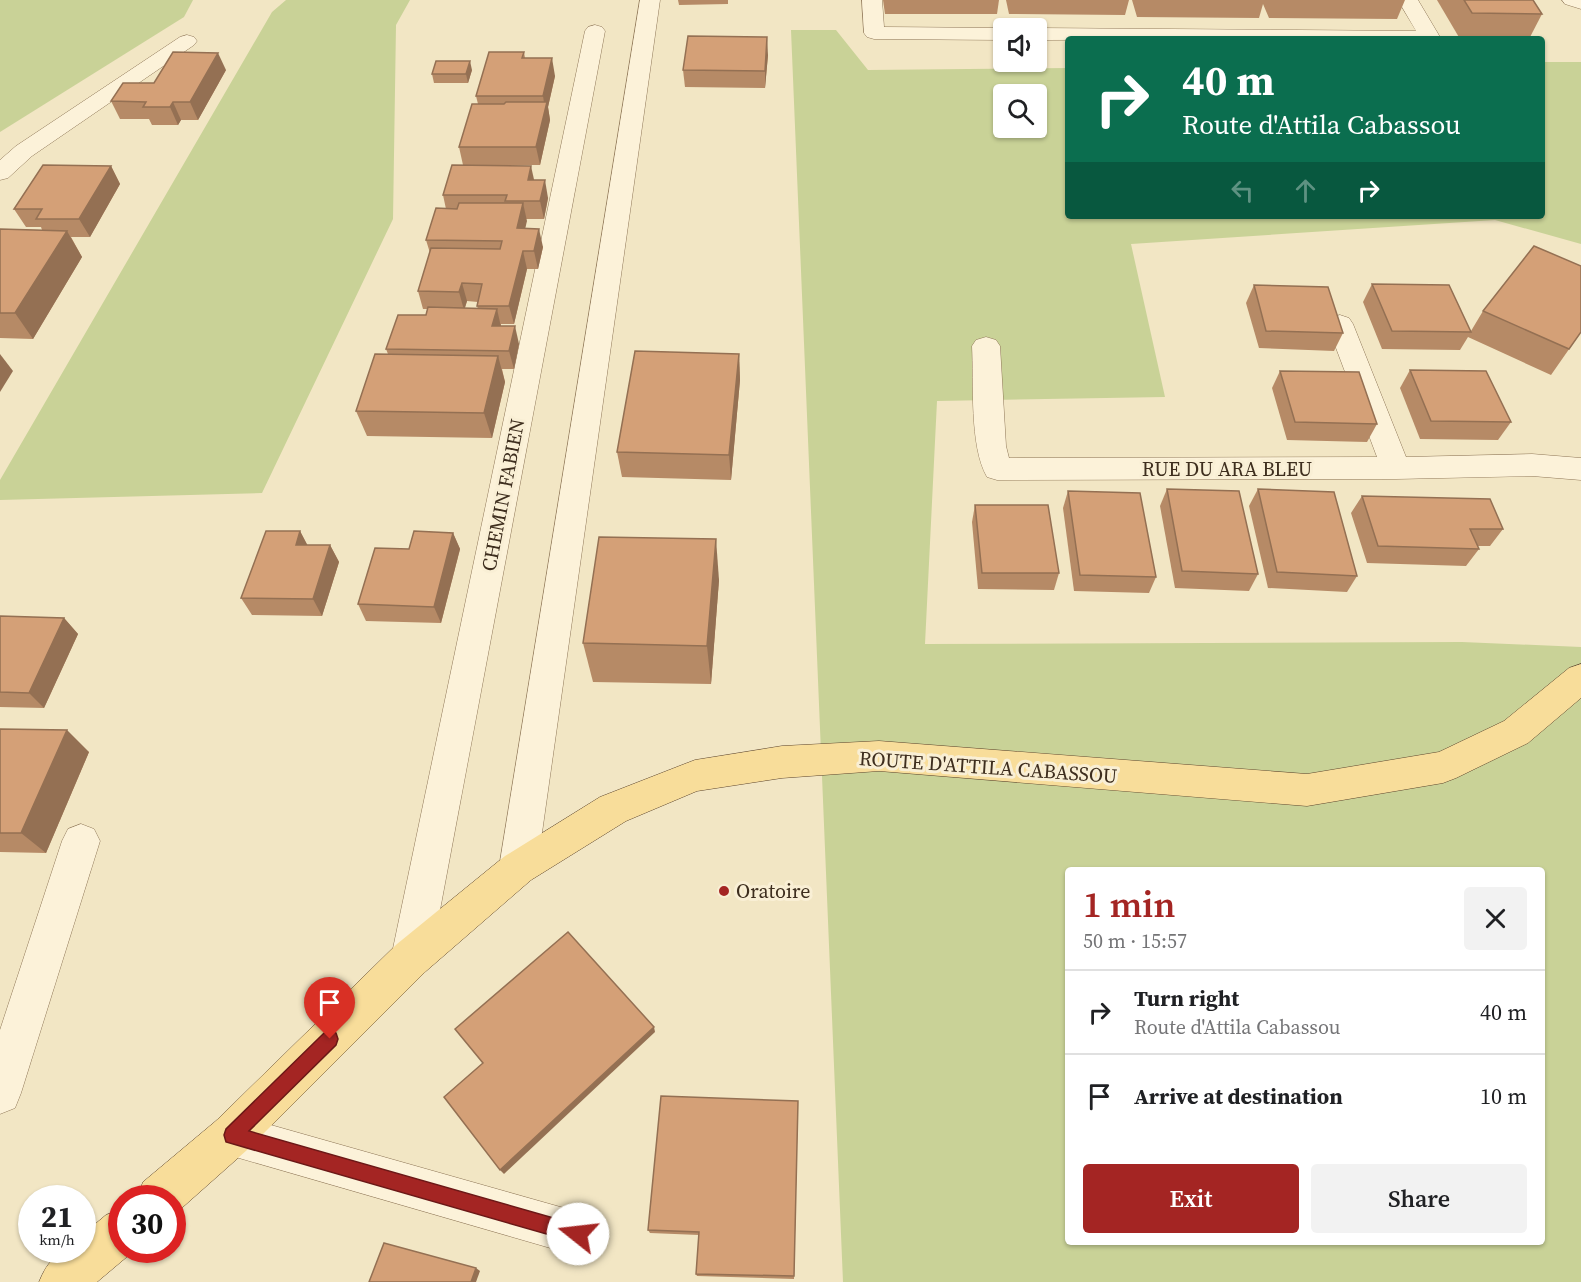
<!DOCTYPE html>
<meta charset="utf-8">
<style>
:root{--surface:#fff;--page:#f2f2f2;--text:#202124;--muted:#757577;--line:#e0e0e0;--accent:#a42523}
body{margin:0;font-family:"Source Serif 4",serif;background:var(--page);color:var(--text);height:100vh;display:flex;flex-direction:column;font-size:22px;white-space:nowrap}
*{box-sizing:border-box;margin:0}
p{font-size:20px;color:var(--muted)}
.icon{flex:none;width:33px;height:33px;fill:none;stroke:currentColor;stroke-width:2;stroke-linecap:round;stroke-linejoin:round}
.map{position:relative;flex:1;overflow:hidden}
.drawer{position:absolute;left:1065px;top:867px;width:480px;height:378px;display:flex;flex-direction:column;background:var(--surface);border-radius:6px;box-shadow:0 2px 4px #0004}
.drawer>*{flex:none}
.banner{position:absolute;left:1065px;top:36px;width:480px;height:183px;border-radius:6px;box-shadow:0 2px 4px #0004;background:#0b6e4f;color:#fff;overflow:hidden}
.tools{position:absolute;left:993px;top:18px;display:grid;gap:12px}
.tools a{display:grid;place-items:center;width:54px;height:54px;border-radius:6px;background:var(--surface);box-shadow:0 2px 4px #0004;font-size:30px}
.speed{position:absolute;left:18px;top:1185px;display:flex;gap:12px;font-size:30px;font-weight:700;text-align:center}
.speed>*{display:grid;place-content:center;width:78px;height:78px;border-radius:50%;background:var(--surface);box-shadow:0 2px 4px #0004;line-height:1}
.speed small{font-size:15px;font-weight:400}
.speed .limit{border:9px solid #d22;background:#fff;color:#111}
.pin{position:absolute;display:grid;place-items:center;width:51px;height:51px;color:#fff;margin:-62px -26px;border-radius:50% 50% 50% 0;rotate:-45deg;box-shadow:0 0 6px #0007}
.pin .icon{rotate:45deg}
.me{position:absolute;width:66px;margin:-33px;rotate:286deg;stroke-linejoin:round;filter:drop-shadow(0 0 4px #0008)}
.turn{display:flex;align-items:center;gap:21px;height:126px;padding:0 18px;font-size:27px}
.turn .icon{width:78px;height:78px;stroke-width:2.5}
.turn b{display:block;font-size:42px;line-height:51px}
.lanes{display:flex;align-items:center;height:57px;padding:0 18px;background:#0003;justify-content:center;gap:30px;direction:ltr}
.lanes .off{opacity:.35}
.round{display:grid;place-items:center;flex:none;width:63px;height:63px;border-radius:6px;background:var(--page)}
.overview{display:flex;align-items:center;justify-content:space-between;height:102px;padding:0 18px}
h1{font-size:36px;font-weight:600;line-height:45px;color:var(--accent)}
.action{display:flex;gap:12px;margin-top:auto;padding:12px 18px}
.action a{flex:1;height:69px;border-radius:6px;background:var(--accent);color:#fff;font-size:24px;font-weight:600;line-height:69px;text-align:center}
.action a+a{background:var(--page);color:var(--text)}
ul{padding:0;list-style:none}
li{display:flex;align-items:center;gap:18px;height:84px;padding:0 18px;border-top:2px solid var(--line)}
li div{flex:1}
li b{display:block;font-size:22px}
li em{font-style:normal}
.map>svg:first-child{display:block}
</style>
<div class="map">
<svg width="1581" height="1282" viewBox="0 0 1581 1282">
<rect width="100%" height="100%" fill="#f2e6c4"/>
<!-- green -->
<g fill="#c9d297" fill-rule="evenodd">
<polygon points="0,0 193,0 184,17 0,132"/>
<polygon points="286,0 410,0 396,25 393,219 262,493 0,500 0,480 272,12"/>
<path d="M791,30h45l32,40 200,-2v148h474v-154h39v182l-86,-24 -364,24 34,153 -228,4 -12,243 537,-2 119,5v635h-738zM1004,94h32v34h-32zM1068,870h474v372h-474z"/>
</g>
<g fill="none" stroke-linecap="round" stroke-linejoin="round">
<defs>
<g id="minor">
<polygon points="640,0 660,0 537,868 531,880 518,885 505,880 499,868"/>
<polygon points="862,0 882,0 884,27 1007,28 1004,28 1004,40 874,39 867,37 864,33"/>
<polygon points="1398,0 1418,0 1440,37 1439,39 1036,40 1036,28 1033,28 1036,28 1416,31"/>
<polygon points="1562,0 1581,0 1581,9 1565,4"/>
<polygon points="595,25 602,27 605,31 431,958 425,972 411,977 397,972 391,958 585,31 588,27"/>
<polygon points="187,35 194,37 197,41 194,45 32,156 8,178 0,180 0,160 16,146 180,37"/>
<path d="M1340,315l9,3 4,6 53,133 126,-3 49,4v22l-49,-4 -136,3 -399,1 -10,-3c-18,-31 -13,-95 -15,-131l4,-6 10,-3 10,3 4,6 6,100 3,12 368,-1 -50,-133 4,-6z"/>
<polygon points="81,824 94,829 100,841 21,1093 15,1108 0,1114 0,1030 62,841 68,829"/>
<polygon points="232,1114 578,1212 594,1218 600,1234 594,1250 578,1256 232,1156 217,1150 211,1135 217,1120"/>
</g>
<g id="major">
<polygon points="1581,664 1581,698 1528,743 1456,778 1443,783 1307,806 879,771 782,778 697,791 626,821 531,880 425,972 247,1150 175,1214 172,1214 172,1198 137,1198 143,1182 217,1120 397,944 505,856 600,797 682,765 695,760 782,746 879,741 1307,774 1439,752 1504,721 1569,668"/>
<path d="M122,1209v41h13l-38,32h-58c9,-22 19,-32 43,-32v-15l24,-20z"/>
</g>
</defs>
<!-- minor casing -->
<use href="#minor" stroke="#8f7758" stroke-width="1"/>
<!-- major casing -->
<use href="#major" stroke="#5d452d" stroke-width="1"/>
<!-- minor -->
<use href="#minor" fill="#fcf2d9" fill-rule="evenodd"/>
<!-- major -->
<use href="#major" fill="#f8dd9a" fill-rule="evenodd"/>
</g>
<!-- wall -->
<g fill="#b68a66" fill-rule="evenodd">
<polygon points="678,0 728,0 728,4 679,5"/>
<polygon points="883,0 999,0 997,14 885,14"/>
<polygon points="1006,0 1129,0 1125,15 1009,14"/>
<polygon points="1132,0 1405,0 1397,19 1269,18 1263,4 1259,18 1137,17"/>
<polygon points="1437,0 1533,0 1542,14 1529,39 1460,39"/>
<polygon points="524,52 525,58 555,76 548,107 550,120 540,165 463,165 459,147 478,104 476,96"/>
<polygon points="768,55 765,88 685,87 683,70"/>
<polygon points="226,70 198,120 181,120 178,125 152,125 149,119 120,119 111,101 154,83"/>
<polygon points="472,70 468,83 434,83 432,74"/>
<polygon points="111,166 120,184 90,237 71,237 82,257 33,339 0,338 0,229 42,230 41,227 26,227 14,209"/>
<path d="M534,180l14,18 -4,21h-18l-1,9 18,19 -5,22h-11l-13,55h-13v2l18,18 -5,25h-12l3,13 -13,56 -125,-2 -11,-25 32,-57 -2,-5 40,-34 2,-6h-5l-5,-18 12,-38 -4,-13 20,-31 -3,-14zM467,301l11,1 -1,4 1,3 -13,-1z"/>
<polygon points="1372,284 1471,331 1483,311 1581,332 1551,375 1468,337 1460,350 1382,349 1363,302"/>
<polygon points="1254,285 1343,333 1334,351 1259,348 1246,303"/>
<polygon points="739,354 740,380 731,480 622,477 617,452"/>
<polygon points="1410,370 1511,422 1498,440 1420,439 1400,388"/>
<polygon points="1280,371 1377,424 1367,442 1287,440 1272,388"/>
<polygon points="1167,489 1258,574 1249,591 1175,588 1160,506"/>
<polygon points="1258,489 1357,576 1347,592 1268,588 1249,506"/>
<polygon points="1068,491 1156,577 1149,593 1074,591 1063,508"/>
<polygon points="1362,496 1503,529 1490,546 1477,546 1479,549 1466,566 1367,563 1351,513"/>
<polygon points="975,505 1059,573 1054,590 978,589 972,522"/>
<polygon points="300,531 307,545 330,545 339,562 322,616 252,615 241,598"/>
<polygon points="453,533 460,549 441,623 366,621 358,604 409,549"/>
<polygon points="719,580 711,684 593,682 583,643"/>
<polygon points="0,616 64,618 78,634 44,708 0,707"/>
<polygon points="0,729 89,752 46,853 0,852"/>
<polygon points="798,1101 794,1279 697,1276 696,1274 699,1235 650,1233 648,1230"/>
</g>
<!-- shaded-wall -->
<g fill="#947053">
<polygon points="767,37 768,55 765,88 765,71"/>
<polygon points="218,53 226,70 198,120 190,102"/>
<polygon points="552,58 555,76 548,107 550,120 540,165 536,147 545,109 543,96"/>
<polygon points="470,61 472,70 468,83 466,74"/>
<polygon points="173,102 181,120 178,125 170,107"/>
<polygon points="111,166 120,184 90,237 79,219"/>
<polygon points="531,166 535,184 528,180"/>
<polygon points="545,180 548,198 544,219 540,201"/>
<polygon points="523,203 527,221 521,246 517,228"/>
<polygon points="539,229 543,247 538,269 534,251"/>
<polygon points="67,231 82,257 33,339 15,313"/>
<polygon points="523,251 527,269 514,324 509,306"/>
<polygon points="462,283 467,301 464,310 459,292"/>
<polygon points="497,309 501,327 492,326"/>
<polygon points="515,326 519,344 514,369 509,351"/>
<polygon points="0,354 13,371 0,392"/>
<polygon points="739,354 740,380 731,480 729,455"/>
<polygon points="498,356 505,382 492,438 484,413"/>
<polygon points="300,531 309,548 296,545"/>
<polygon points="453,533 460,549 441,623 434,607"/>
<polygon points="716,539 719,580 711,684 707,646"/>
<polygon points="330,545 339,562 322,616 313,599"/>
<polygon points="64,618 78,634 44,708 29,693"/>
<polygon points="67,730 89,752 46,853 21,833"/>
<polygon points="654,1027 655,1032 504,1174 500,1170"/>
<polygon points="476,1268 480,1271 476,1282 471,1282"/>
</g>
<!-- building -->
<g fill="#d4a077" stroke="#947053" stroke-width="1.5">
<polygon points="1464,0 1533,0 1542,14 1472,13"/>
<polygon points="688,36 767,37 765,71 683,70"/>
<polygon points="173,52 218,53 190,102 173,102 170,107 143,107 146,102 111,101 123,83 154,83"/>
<polygon points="489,52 524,52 522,58 552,58 543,96 476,96"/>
<polygon points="436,61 470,61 466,74 432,74"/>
<polygon points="506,102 547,102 536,147 459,147 472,104 504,104"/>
<polygon points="43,165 111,166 79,219 36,219 42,209 14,209"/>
<polygon points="452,165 531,166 528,180 545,180 540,201 505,201 507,195 443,195"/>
<polygon points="459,203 523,203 517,228 539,229 534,251 523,251 509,306 477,306 482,284 462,283 459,292 418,291 431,248 500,249 502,241 426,240 436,208 457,209"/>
<polygon points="0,229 67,231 15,313 0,313"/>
<polygon points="1534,246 1581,266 1581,332 1569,349 1483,311"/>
<polygon points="1372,284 1449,285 1471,332 1392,331"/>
<polygon points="1254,285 1328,287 1343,333 1266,331"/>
<polygon points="428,307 497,309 492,326 515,326 509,351 386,349 398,315 426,315"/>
<polygon points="635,351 739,354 729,455 617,452"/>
<polygon points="375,354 498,356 484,413 356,411"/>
<polygon points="1410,370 1486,371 1511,422 1431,421"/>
<polygon points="1280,371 1359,372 1377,424 1295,422"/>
<polygon points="1167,489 1239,491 1258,574 1182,571"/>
<polygon points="1258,489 1334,492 1357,576 1277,572"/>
<polygon points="1068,491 1140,493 1156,577 1080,575"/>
<polygon points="1362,496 1490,499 1503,529 1470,529 1479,549 1378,546"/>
<polygon points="975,505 1048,505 1059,573 982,573"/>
<polygon points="266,531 300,531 296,545 330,545 313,599 241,598"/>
<polygon points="414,531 453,533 434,607 358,604 375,548 409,549"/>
<polygon points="599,537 716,539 707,646 583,643"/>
<polygon points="0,616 64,618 29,693 0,692"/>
<polygon points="0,729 67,730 21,833 0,833"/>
<polygon points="568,932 654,1027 500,1170 444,1097 483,1063 455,1029"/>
<polygon points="661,1096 798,1101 794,1276 696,1274 699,1232 648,1230"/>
<polygon points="384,1243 476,1268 471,1282 369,1282"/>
</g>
<!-- route -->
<polygon fill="#a42523" stroke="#6b1817" stroke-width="1.5" points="330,1030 336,1033 338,1039 336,1045 249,1131 578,1225 585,1228 588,1234 585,1241 578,1243 226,1142 224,1135 226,1129 324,1033"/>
<!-- markers -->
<circle fill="#a42523" stroke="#f9efd5" stroke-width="2" cx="724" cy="891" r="6"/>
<g text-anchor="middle" stroke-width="6" stroke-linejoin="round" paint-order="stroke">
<!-- street labels -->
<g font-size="20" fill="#3e2e1e" stroke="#f9efd5">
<text x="1227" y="476">RUE DU ARA BLEU</text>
<text transform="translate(503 495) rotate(-79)" y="7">CHEMIN FABIEN</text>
<text transform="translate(988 767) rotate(4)" y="7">ROUTE D'ATTILA CABASSOU</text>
</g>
<!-- poi labels -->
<g font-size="20" fill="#3e2e1e" stroke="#f9efd5" text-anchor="start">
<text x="736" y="898">Oratoire</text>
</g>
</g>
</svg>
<div class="tools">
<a><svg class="icon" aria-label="sound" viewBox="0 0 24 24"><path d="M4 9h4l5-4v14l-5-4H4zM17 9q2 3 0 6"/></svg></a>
<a><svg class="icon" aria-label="search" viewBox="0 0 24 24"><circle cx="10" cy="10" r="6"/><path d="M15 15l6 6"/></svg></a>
</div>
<div class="speed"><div>21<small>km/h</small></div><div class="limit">30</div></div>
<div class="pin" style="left:330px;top:1039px;background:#d93025"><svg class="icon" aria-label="arrive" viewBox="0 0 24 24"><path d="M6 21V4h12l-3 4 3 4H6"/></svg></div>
<svg class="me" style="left:578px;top:1234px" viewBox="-20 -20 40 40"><circle r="19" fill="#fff"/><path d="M0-13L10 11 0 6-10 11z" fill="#a42523"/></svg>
<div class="banner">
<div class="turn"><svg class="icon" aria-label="right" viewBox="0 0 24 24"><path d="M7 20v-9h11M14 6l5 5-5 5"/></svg><div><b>40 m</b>Route d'Attila Cabassou</div></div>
<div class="lanes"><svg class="icon off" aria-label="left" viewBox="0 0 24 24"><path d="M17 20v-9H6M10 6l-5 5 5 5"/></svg><svg class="icon off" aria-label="ahead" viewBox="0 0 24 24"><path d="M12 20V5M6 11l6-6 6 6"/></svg><svg class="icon" aria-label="right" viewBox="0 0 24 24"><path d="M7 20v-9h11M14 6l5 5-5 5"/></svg></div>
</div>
<section class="drawer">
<div class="overview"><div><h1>1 min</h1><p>50 m · 15:57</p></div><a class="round"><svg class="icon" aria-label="close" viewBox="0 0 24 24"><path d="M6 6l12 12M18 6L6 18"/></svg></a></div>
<ul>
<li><svg class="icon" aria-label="right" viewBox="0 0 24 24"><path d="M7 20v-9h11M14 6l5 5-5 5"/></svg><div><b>Turn right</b><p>Route d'Attila Cabassou</p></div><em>40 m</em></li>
<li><svg class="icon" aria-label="arrive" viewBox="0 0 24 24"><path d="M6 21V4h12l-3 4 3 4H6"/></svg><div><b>Arrive at destination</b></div><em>10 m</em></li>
</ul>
<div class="action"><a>Exit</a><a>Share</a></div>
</section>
</div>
